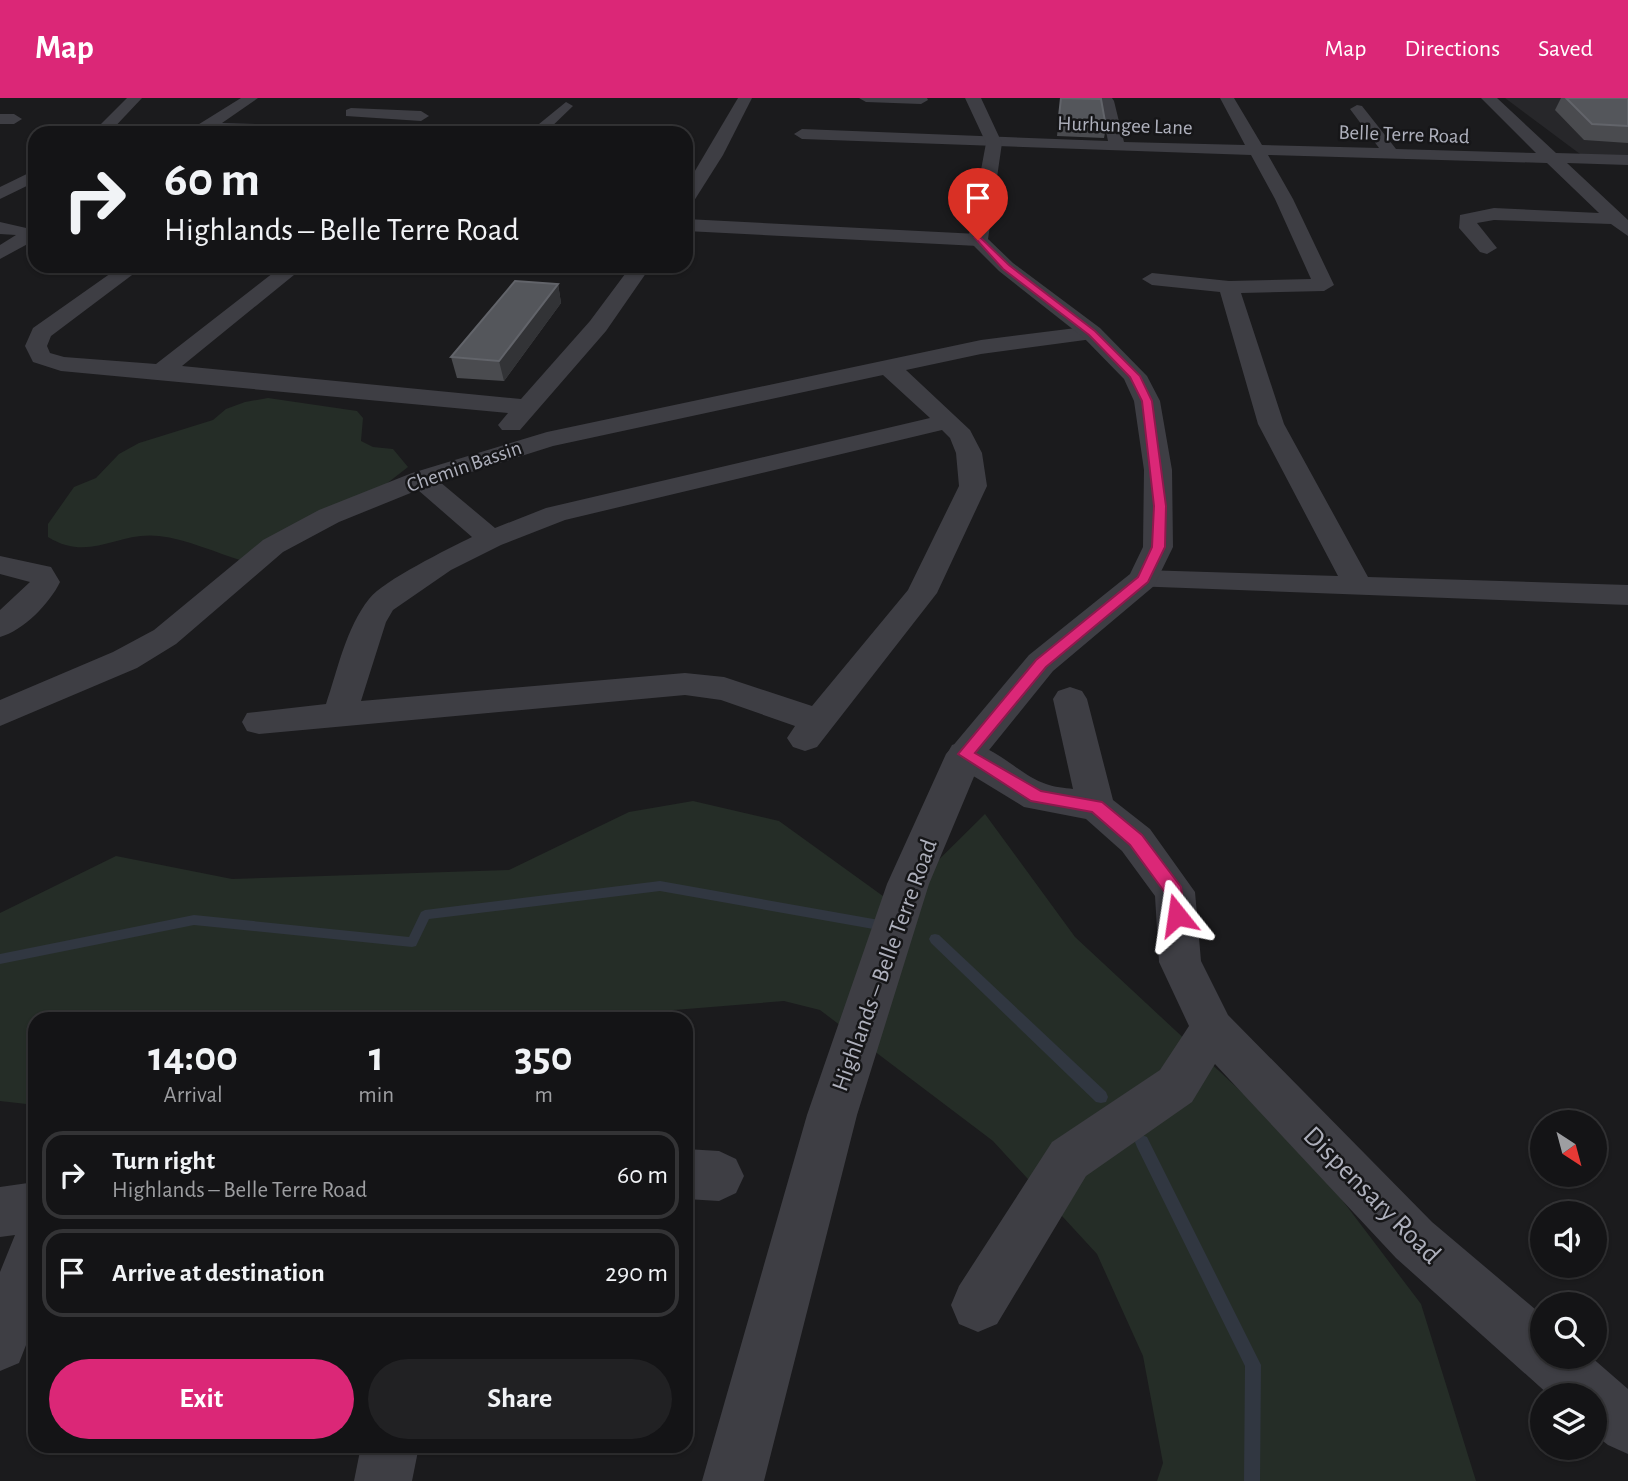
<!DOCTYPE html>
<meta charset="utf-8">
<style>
:root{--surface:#141416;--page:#212123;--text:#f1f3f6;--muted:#9d9ea1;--line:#333335;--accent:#db2777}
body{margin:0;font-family:"Alegreya Sans",sans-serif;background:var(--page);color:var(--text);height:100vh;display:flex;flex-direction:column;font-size:26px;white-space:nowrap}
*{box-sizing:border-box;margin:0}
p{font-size:23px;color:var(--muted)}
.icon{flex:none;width:38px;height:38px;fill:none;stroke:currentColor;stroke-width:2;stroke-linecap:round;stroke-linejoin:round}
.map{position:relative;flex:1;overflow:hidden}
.panel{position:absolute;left:28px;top:914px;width:665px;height:441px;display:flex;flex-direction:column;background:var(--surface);border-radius:21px;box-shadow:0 2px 5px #0004,0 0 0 2px var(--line)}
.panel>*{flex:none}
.guide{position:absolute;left:28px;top:28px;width:665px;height:147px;border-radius:21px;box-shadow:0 2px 5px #0004,0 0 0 2px var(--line);background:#141416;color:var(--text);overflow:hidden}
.needle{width:46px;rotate:144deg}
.buttons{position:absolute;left:1530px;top:1012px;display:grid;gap:14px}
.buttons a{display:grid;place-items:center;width:77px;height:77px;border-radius:50%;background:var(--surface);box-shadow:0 2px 5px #0004,0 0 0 2px var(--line);font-size:35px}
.pin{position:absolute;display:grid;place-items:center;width:60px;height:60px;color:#fff;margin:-72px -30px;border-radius:50% 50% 50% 0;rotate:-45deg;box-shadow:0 0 7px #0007}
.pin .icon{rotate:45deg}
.me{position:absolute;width:77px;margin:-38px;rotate:345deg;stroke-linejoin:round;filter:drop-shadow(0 0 5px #0008)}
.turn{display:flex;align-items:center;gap:24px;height:147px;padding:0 21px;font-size:32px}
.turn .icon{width:91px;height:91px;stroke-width:2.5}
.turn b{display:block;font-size:49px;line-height:60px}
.eta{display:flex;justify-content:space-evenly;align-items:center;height:119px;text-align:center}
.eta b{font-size:42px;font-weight:700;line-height:49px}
.button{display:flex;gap:14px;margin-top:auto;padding:14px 21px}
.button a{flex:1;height:80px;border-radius:42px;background:var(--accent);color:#fff;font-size:28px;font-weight:700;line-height:80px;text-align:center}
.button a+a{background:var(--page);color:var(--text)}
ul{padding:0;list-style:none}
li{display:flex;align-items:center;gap:21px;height:88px;margin:0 14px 10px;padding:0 7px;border:4px solid var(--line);border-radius:21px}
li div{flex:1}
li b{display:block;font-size:26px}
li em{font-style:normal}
header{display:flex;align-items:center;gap:42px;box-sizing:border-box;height:98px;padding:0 35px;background:var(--accent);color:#fff}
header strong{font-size:33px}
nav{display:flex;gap:38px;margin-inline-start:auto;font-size:24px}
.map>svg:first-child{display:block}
</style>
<header>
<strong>Map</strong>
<nav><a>Map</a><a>Directions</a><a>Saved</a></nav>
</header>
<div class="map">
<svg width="1628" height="1383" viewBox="0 0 1628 1383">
<rect width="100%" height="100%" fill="#1b1b1d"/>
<!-- built -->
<polygon fill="#27272a" points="1505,0 1628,0 1628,59 1580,56"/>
<!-- green -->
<g fill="#252d27">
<path d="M268,300l89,13 6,7 -2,23 12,6 20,2 15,18 -59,46 -106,48c-26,-8 -57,-22 -84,-25 -42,-5 -69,27 -111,1v-13l26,-37 22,-9 23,-24 20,-11 74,-23 13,-11 19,-7z"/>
<polygon points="693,703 779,723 894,806 985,716 1075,839 1305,1053 1421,1206 1476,1383 1157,1383 1163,1365 1143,1258 1097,1156 993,1043 820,912 784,903 575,920 35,920 35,1007 0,1003 0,815 116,758 232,781 509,772 629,714"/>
</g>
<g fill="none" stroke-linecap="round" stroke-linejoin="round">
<!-- stream -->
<g fill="#313741" fill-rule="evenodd">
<polygon points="660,783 879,822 883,823 885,827 883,831 879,832 660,793 429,821 416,848 412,849 194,827 0,866 0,856 194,817 409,839 421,814 425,812"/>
<polygon points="935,836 939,837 1106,994 1108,999 1106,1004 1101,1005 1096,1004 931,845 929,841 931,837"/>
<polygon points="1142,1037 1147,1039 1261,1267 1260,1383 1244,1383 1245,1268 1137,1049 1135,1044 1137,1039"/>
</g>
<!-- minor -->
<g fill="#3e3e44" fill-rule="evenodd">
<polygon points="127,0 142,0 109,35 92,35"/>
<polygon points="241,0 258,0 222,25 325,28 333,33 196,34 196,28"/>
<polygon points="738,0 752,0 723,57 692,106 686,107 686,88"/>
<polygon points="859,0 927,0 928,2 921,6 866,4"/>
<polygon points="1095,0 1112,0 1114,3 1124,44 1245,47 1220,0 1234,0 1262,47 1379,50 1350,11 1357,7 1362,8 1396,51 1536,55 1481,0 1497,0 1556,55 1628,57 1628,67 1567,65 1628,122 1628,138 1611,126 1494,122 1477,125 1497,150 1487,156 1480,154 1459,130 1460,117 1494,110 1599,115 1547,65 1268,57 1293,101 1334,187 1324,193 1241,195 1284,326 1368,479 1628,487 1628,507 1132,488 1128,481 1132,474 1143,472 1338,478 1258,326 1220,194 1152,187 1142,181 1152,175 1229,183 1311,181 1275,101 1251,57 802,41 794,36 802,31 1108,43 1100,5"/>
<polygon points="566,4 573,8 545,35 528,35"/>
<polygon points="351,10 421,13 429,18 421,23 346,18 346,12"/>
<polygon points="0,16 14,16 22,21 14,26 0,26"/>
<polygon points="35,72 35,84 0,101 0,89"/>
<polygon points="686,121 978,136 988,142 978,148 686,133"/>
<polygon points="0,124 35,132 35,142 0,161 0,147 16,137 0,136"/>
<polygon points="121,168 144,168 51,238 47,248 50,255 64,259 156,266 282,168 305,168 182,268 521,301 590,223 631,168 651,168 606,233 520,332 502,332 498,327 508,315 61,273 33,264 25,248 33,230"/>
<path d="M1092,228l11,7 -3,5 -119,16 -75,16 64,60 12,23 5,33 -50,107 -120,154 -12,4 -12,-4 -6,-9 8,-12 -74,-26 -36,-5 -426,39 -12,-3 -5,-9 5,-9 79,-9c12,-35 20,-76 43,-105 15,-19 79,-50 103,-62l-54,-47 -79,32 -56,30 -107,92 -39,24 -137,58v-26l113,-48 41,-22 109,-90 56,-30 93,-37 135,-41 434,-92zM883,277l47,43 -384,90 -51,20 -55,-46 113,-36zM942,332l8,8 6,15 3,33 -51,104 -96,116 -88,-29 -39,-4 -324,28 25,-79 7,-12 58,-40 50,-25 64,-25z"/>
<path d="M0,458l51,11 9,15c-10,21 -37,49 -60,55v-27l30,-28 -30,-8z"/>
<path d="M1070,589l12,4 5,8 26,101 37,29 45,63 6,69 27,54 204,207 110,93v41h48l38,33v65l-20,-9 -14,-11v-39h-45l-153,-137 -181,-194 -23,38 -106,74 -89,148 -19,8 -19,-8 -8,-19 8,-19 93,-144 108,-72 29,-44 -30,-64 -4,-66 -33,-45 -36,-32 -62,-12 -72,-44 -5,-9 5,-9c35,-11 63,29 94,39 8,3 19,4 27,5l-20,-90 5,-8z"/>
<polygon points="686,1051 719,1053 736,1061 744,1078 736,1095 719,1103 686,1101"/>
<polygon points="35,1084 35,1224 19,1265 0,1273 0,1174 15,1137 0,1139 0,1089"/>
<polygon points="361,1348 419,1348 412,1383 354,1383"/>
</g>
<!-- tertiary -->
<polygon fill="#3e3e44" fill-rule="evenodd" points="965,0 981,0 1002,45 988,141 1013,165 1100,230 1147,278 1160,303 1172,372 1173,449 1154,488 1053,573 981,662 929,786 857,1017 764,1383 702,1383 807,1017 887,786 946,656 1029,557 1130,476 1143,449 1144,372 1134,303 1124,281 1084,240 999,173 968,142 986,45"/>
</g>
<!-- wall -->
<g fill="#4a4b4f">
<polygon points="1061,0 1106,29 1104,40 1057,38"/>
<polygon points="1561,0 1628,0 1628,45 1584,42 1555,12"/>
<polygon points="558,186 561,205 504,283 457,280 451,259"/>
</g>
<!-- shaded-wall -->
<polygon fill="#323336" points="558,186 561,205 504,283 499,263"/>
<!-- building -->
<g fill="#54565b" stroke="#62646a" stroke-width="2">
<polygon points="1061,0 1101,1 1106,29 1058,28"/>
<polygon points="1566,0 1628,0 1628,28 1592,26"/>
<polygon points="515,183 558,186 499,263 451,259"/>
</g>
<!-- route -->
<polygon fill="#db2777" stroke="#8e194d" stroke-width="2" points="975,140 981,140 1009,167 1095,233 1140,278 1152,303 1166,408 1165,449 1148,484 1046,569 975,655 1041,693 1102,704 1142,737 1181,789 1185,817 1177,825 1168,817 1166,796 1130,747 1092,714 1031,703 958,656 1036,562 1138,479 1152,449 1154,408 1142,303 1130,279 1089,237 1003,171"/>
<g text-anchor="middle" stroke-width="5" stroke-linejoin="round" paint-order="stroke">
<!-- far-street labels -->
<g font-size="21" fill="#aeb0bc" stroke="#161618">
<text transform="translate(1125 27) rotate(2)" y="7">Hurhungee Lane</text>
<text transform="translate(1404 36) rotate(2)" y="7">Belle Terre Road</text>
<text transform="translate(464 368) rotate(-19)" y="7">Chemin Bassin</text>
</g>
<!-- street labels -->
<g font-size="24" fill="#aeb0bc" stroke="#161618">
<text transform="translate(884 867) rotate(-70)" y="8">Highlands – Belle Terre Road</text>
</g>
<!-- near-street labels -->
<g font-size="28" fill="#aeb0bc" stroke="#161618">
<text transform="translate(1373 1096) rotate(45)" y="10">Dispensary Road</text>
</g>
</g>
</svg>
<div class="buttons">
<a><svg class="needle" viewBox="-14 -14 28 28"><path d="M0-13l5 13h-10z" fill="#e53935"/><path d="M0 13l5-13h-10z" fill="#9d9ea1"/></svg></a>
<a><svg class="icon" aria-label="sound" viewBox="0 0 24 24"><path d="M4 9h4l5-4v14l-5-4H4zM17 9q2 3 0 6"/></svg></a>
<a><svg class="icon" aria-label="search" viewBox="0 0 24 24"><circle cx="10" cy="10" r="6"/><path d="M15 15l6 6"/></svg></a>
<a><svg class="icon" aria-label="layers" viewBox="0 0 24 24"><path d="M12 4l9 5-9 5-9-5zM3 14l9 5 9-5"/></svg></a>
</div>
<div class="pin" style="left:978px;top:142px;background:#d93025"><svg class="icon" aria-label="arrive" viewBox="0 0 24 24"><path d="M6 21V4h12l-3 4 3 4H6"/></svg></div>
<svg class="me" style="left:1177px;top:817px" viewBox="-20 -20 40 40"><path d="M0-17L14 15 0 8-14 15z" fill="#db2777" stroke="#fff" stroke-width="4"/></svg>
<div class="guide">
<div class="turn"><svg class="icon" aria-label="right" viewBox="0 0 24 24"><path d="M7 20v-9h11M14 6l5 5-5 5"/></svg><div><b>60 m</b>Highlands – Belle Terre Road</div></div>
</div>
<section class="panel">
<div class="eta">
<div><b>14:00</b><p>Arrival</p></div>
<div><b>1</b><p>min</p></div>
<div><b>350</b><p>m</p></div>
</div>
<ul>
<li><svg class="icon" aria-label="right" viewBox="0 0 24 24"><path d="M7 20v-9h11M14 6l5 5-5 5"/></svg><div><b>Turn right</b><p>Highlands – Belle Terre Road</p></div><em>60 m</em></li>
<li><svg class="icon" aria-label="arrive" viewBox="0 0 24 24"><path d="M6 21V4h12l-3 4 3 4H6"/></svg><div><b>Arrive at destination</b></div><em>290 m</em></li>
</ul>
<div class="button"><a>Exit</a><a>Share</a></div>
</section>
</div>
